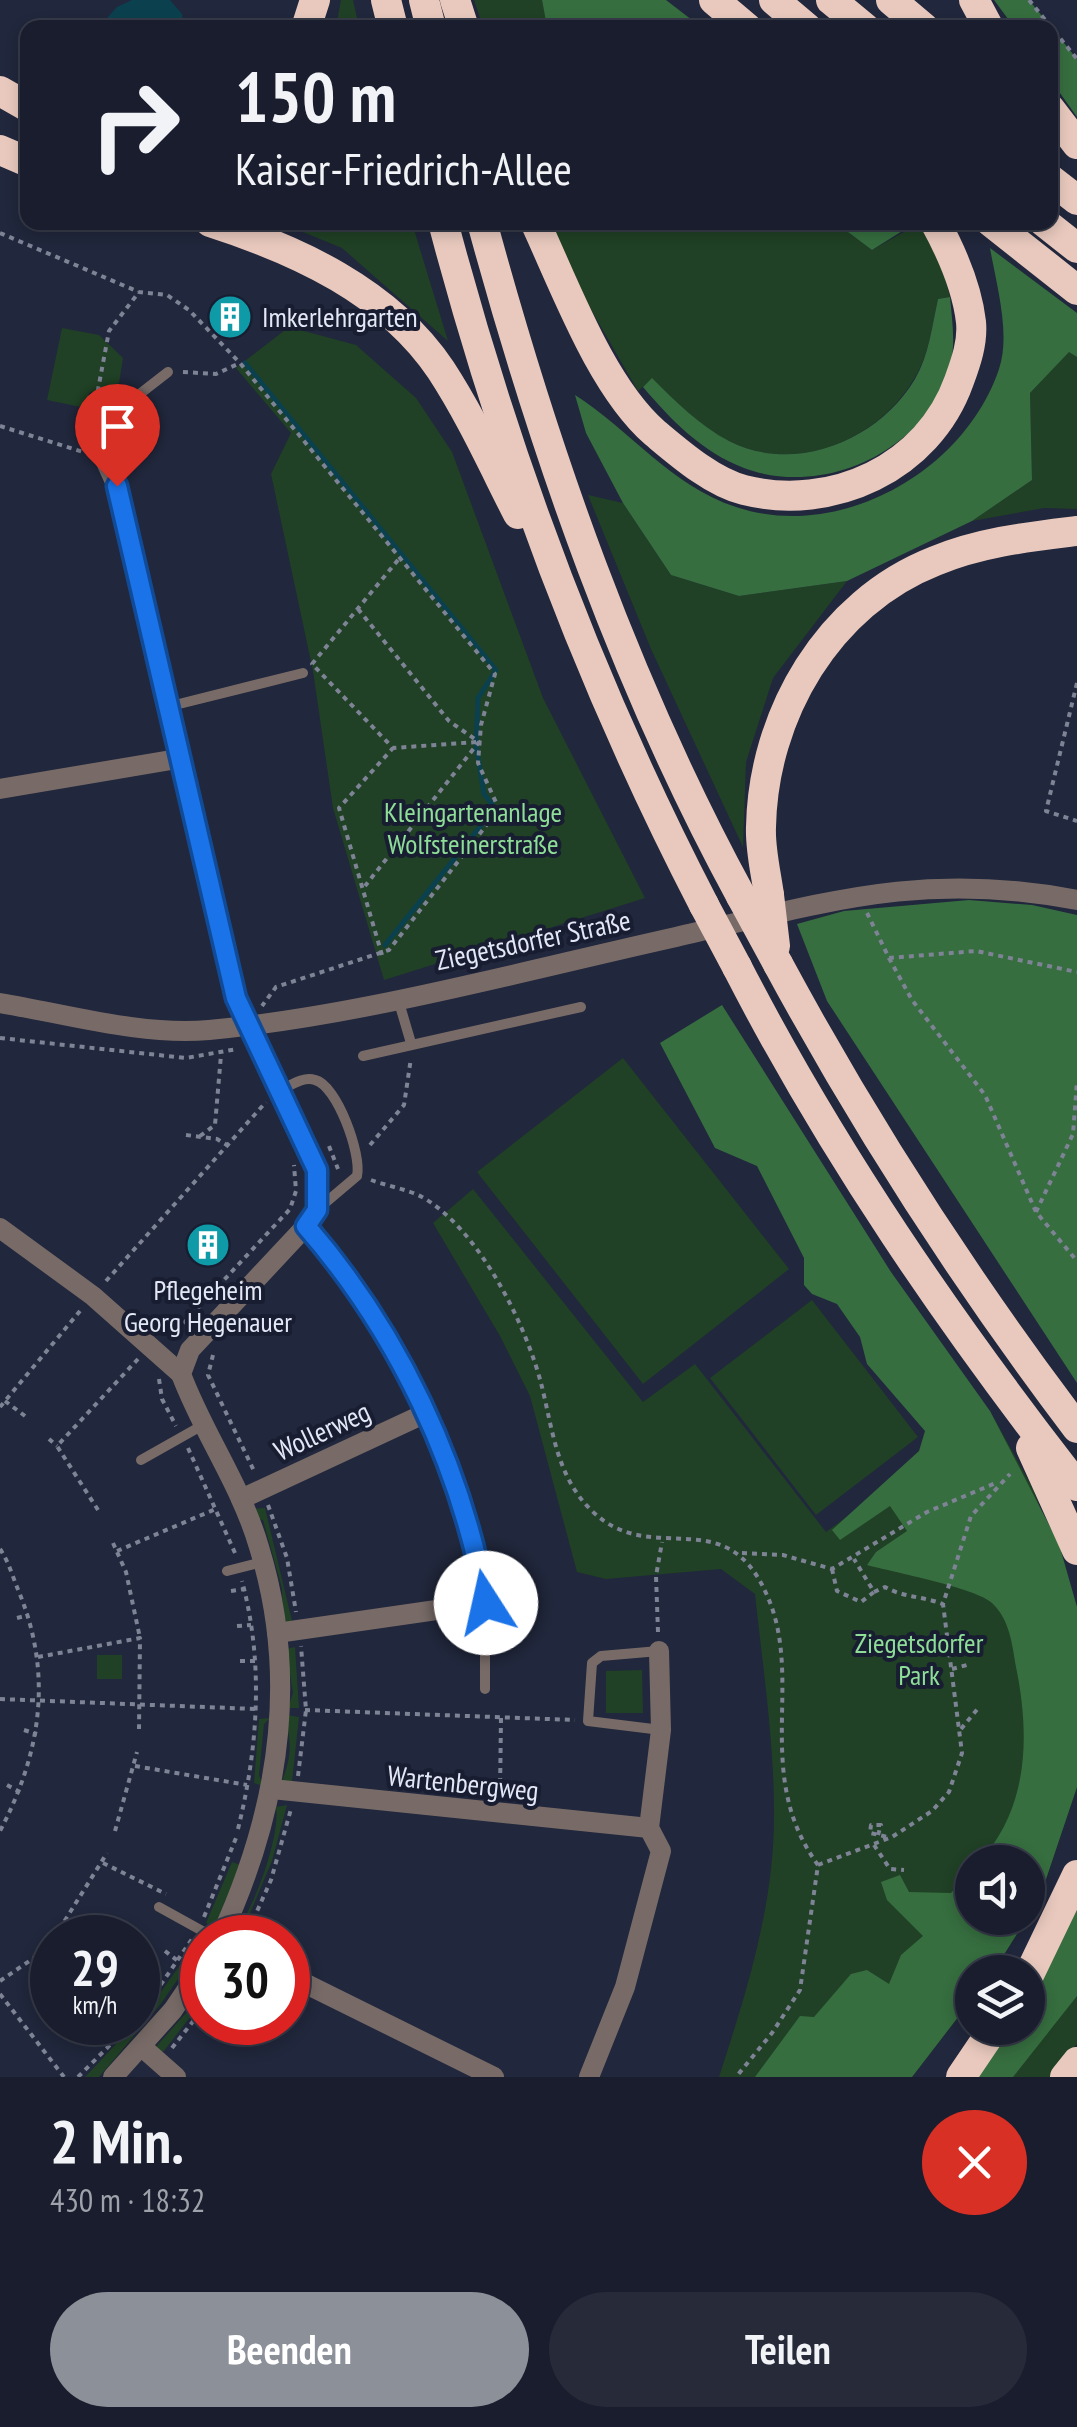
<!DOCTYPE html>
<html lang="de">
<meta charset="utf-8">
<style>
:root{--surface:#191d2d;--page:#262a39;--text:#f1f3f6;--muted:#9fa2aa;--line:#373b49;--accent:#8c9099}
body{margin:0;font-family:"PT Sans Narrow",sans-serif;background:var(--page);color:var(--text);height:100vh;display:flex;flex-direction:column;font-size:38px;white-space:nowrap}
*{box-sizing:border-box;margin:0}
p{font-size:32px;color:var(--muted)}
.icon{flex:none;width:55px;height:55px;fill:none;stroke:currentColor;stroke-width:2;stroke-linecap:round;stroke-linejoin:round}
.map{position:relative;height:2077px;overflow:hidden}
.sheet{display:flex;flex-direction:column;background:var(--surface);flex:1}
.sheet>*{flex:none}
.banner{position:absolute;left:20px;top:20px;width:1038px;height:210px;border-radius:20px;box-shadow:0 5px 15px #0003,0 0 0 2px var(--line);background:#191d2d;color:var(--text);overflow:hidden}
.buttons{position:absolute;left:955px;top:1845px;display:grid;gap:20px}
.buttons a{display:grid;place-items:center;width:90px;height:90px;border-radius:50%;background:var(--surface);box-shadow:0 5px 15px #0003,0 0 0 2px var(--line);font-size:50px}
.speed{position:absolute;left:30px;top:1915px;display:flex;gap:20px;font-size:50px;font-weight:700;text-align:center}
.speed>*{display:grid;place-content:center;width:130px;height:130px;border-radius:50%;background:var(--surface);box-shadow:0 5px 15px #0003,0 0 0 2px var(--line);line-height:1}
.speed small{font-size:25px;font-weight:400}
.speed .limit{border:15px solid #d22;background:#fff;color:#111}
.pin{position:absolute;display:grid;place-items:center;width:85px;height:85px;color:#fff;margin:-102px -42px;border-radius:50% 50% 50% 0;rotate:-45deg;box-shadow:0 0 10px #0007}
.pin .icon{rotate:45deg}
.me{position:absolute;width:110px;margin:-55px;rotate:350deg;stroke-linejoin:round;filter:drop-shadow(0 0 8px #0008)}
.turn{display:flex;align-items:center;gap:35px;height:210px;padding:0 50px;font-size:45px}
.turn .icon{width:130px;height:130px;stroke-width:2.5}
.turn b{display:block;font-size:70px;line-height:85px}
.round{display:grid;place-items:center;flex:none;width:105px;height:105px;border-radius:52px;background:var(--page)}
.head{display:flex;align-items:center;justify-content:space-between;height:170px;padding:0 50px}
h1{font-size:60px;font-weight:600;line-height:75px}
.primary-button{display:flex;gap:20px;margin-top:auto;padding:20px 50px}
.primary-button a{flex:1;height:115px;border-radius:60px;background:var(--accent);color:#fff;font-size:40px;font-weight:600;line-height:115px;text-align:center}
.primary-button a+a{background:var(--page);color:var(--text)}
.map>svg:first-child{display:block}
</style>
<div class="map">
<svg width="1077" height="2077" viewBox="0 0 1077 2077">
<rect width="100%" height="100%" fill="#21273c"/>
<!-- green -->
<g fill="#204125">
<polygon points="341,0 353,0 359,27 336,27"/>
<polygon points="474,0 542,0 547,27 483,27"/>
<polygon points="281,223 412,223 448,341 342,248"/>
<path d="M550,223h286l36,27 48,-27 22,43 8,31 -12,2c-6,27 -9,56 -24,80 -36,61 -118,96 -185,62 -29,-14 -53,-40 -77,-62l-14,12 -56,-97z"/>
<polygon points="289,327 356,345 416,398 452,452 543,698 645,898 384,980 333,808 313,671 271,474 291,433 236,368"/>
<polygon points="62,328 99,335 123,358 119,383 89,393 86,408 47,400"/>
<polygon points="1069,351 1077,357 1077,509 1044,508 972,521 1032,480 1030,393"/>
<polygon points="588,495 623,503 671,575 739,596 847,581 773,678 746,762 743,847 651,649"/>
<polygon points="623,1058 789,1269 643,1384 477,1172"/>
<path d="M473,1189l170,213 52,-38 131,168 164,-121 43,78 44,118v180l-37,110 -12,20v-55h-56v56h55l-34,54h-21v27l-60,78h-193c22,-68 44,-136 52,-208 10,-84 -7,-190 -16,-275l-34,-25 -115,10 -29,-7 -47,-176 -30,-60 -67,-113z"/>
<polygon points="812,1300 918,1437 816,1515 710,1378"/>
<polygon points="265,1508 293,1625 283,1622 282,1588 263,1520 255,1518 251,1509"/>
<polygon points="295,1647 299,1708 288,1708 293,1693 286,1649"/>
<rect x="97" y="1655" width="25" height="24"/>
<polygon points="642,1670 643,1713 606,1713 606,1671"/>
<path d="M287,1715l12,2 -7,65 -10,-1c12,-32 7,-35 5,-66z"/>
<polygon points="270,1718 264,1724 259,1775 263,1786 254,1783 259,1719"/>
<path d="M287,1805l-15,56 -32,76h-9c20,-19 50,-100 45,-130z"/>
<polygon points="232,1862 241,1865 214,1927 206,1923"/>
<polygon points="1077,1908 1077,2044 1052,2077 975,2077 1028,2028 1028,1998"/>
<polygon points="198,1940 202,1942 202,1952 198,1950 160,2005 99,2077 85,2077 148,2010"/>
<polygon points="44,1963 52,1969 52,1982 40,1995 28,1979"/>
<polygon points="202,1995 202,2002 163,2052 154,2049"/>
</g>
<!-- forest -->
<g fill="#366e3f">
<polygon points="542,0 666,0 701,27 547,27"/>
<polygon points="994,0 1029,0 1077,59 1077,117 1050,79 1050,28 1014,27"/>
<polygon points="836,223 915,223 872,250"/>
<path d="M990,248l87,65v44l-8,-5 -39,41 2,87 -60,41 -125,60 -108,15 -68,-21 -48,-72 -37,-70 -11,-38c55,35 96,91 161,112 104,35 229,-36 263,-138 12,-35 -3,-86 -9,-121z"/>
<path d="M950,297c2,23 6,47 0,70 -24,84 -126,131 -206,101 -42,-16 -73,-48 -101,-81l9,-9c23,23 48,48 77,63 66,34 150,-1 186,-62 14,-24 17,-53 23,-80z"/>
<polygon points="969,900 1032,905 1077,915 1077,1383 827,1001 797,924 844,911"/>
<path d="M722,1005l169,267 99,139 69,133 18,63v180l-37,110 -12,20v-55h-49c50,-54 51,-127 37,-195 -4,-23 -6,-47 -24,-64 -16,-15 -99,-31 -125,-38l9,-13 31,-21 -17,-25 -50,34 -8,-10 87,-79 6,-20 -58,-67 -7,-27 -23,-33 -25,-10 -8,-9v-27l-47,-92 -42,-18 -55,-105z"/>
<polygon points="972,1870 972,1918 1027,1918 993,1972 972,1972 972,1999 912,2077 755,2077 800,2016 814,2017 851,1974 867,1970 889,1984 901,1955 923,1936 887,1900 881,1882 900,1875 909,1892 951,1893"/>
<polygon points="1077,1908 1077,1996 1013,2077 975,2077 1008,2028 1028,2028 1028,1998"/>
</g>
<!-- water -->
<polygon fill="#0b414e" points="132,0 170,0 182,14 183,27 99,27 117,7"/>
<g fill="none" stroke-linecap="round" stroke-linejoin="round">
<!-- stream -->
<polyline stroke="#0b414e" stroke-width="5" points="245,363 496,670 478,698 476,745 484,794 495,808 385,945"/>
<!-- path -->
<g stroke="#7e8395" stroke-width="4" stroke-dasharray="5 5" stroke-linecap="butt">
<polyline points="1029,0 1077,59"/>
<polyline points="0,233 139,292 167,295 189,310 240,363 495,674 481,725 478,763 499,809 389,950 276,987 262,1006"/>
<polyline points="183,372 216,374 240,363"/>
<polyline points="94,411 109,331 139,292"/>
<polyline points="0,426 83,452"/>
<polyline points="398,560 312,664 393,748 477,742"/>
<polyline points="358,609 449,721 479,742 365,886"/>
<polyline points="1077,683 1046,811 1077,821"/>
<polyline points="867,913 889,958 976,951 1077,972"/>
<polyline points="382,955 339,808 393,748"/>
<polyline points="889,958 912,1000 985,1095 1036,1212 1077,1261"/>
<polyline points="0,1038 186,1058 237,1049"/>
<polyline points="186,1135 217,1139 227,1145"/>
<polyline points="200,1136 215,1125 221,1055"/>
<polyline points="370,1145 404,1105 411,1058"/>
<polyline points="329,1146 338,1169"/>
<path d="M371,1180c16,6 36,9 51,17 57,32 105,129 120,190 11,45 15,90 50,124 60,58 132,-11 174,82 40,86 -15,180 52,272l-18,125 -28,43 -36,44"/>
<polyline points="1036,1212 1073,1134 1077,1081"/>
<polyline points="106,1281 266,1102"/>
<polyline points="170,1338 290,1209 296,1191 294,1165"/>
<polyline points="213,1355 208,1375 255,1473"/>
<polyline points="159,1379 162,1399 176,1426"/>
<polyline points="5,1401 25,1416"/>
<polyline points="0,1407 80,1311"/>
<polyline points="49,1439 57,1446"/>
<polyline points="188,1448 235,1553"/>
<polyline points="268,1505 287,1558 296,1612"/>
<polyline points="98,1510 57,1446 138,1359"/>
<polyline points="113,1543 126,1572 140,1638"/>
<path d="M0,1549c9,13 13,29 19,43 34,83 22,161 -19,239"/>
<polyline points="117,1551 218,1508"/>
<polyline points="742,1553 783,1555 832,1569 927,1512 998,1482"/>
<polyline points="832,1569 837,1591 861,1602 874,1592 854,1559"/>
<polyline points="231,1591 245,1589"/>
<path d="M874,1592l11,-5c20,11 37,9 58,17"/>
<polyline points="17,1618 29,1615"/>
<polyline points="237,1626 251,1625"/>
<polyline points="658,1632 656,1576 662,1542"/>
<polyline points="38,1657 140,1638 139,1729"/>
<polyline points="240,1661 255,1661"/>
<polyline points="952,1669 967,1665"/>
<polyline points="0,1699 255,1709"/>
<polyline points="305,1710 575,1720"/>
<polyline points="961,1729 980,1706"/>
<polyline points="24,1730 37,1734"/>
<polyline points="135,1766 247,1785"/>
<polyline points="298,1776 306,1710 301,1646"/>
<polyline points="7,1785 20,1792"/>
<polyline points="500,1793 501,1718"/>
<path d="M238,1829c20,-81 26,-166 4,-248"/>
<polyline points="115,1831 137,1752"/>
<polyline points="878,1835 881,1825 871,1825 870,1833 888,1837"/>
<polyline points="874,1845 890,1869 904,1870"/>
<polyline points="103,1863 166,1894"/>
<polyline points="818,1865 892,1837 932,1811 949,1792 962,1753 943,1604 971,1516 1010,1474"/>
<polyline points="204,1917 236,1838"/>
<polyline points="54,1938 107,1853"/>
<polyline points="245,1938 271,1880 291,1809"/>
<polyline points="165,1951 178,1961"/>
<polyline points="0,1981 44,1951 52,1939"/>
<polyline points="0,1994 64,2077"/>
<polyline points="138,1999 147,2007"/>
<polyline points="138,2018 192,1939"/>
<polyline points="96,2034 110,2048"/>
<polyline points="172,2048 202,2010"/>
<polyline points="78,2077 133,2022"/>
</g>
<!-- service -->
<g stroke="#786b67" stroke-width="10">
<polyline points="92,431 168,372"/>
<polyline points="167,707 303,673"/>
<polyline points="398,999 411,1043"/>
<polyline points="363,1056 581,1007"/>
<path d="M279,1091c11,-5 24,-15 36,-11 22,5 47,75 42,96l-39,33"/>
<polyline points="141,1460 203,1425"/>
<polyline points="227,1571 262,1562"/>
<polyline points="659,1651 601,1656 592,1663 588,1721 661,1730"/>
<polyline points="485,1689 485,1603"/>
<polyline points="159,1907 215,1938"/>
</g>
<!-- minor -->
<g stroke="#786b67" stroke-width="20">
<path d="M92,431l25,55 119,512 81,172c4,23 2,37 -11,56l-116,124 -9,24c22,59 60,111 78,173 41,133 19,266 -39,391"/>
<polyline points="0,789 177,759"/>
<polyline points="0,1228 93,1296 181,1374"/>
<polyline points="241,1499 426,1413"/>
<path d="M277,1633l208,-30c-24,-138 -86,-272 -179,-377"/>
<polyline points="272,1789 649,1828"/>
<polyline points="288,1975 494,2077"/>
<polyline points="142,2047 176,2077"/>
<polyline points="113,2077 173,2010 202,1967"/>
<polyline points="589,2077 625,1987 661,1851 649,1828 661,1730 659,1651"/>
</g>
<!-- tertiary -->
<path stroke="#786b67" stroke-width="20" d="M0,1003c67,11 141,33 209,27 151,-14 318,-60 467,-93 148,-34 247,-67 401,-37"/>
<!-- motorway -->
<g stroke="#e9c9be" stroke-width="30">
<polyline points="386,0 393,28"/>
<polyline points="424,0 431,28"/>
<polyline points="455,0 464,28"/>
<polyline points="714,0 747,28"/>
<polyline points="774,0 807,28"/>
<polyline points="831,0 865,28"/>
<polyline points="891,0 924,28"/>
<polyline points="974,0 989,28"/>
<polyline points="306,28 315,0"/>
<polyline points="0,91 28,107"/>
<polyline points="1050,109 1077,144"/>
<polyline points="0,150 28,162"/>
<polyline points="1050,179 1077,200"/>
<path d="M210,222c87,28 178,69 231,148 30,46 52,95 77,144"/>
<path d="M443,222c62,235 149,467 261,683"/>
<path d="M482,222c63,232 144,463 259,674"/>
<path d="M535,222c30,64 66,164 120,211 24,20 57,49 89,57 88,22 184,-22 215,-109 7,-19 14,-39 12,-59 -4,-35 -19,-69 -36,-100"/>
<polyline points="991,222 1077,290"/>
<polyline points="1044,222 1077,248"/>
<path d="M769,895c-3,-22 -9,-46 -8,-68 2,-112 67,-224 174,-266 46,-19 93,-24 142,-30"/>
<path d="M778,964c88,163 187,316 299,464"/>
<path d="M737,967c95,185 213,356 340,519"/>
<polyline points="1031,1448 1077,1550"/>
<polyline points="1028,1977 1077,1875"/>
<polyline points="961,2077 994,2028"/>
<polyline points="1065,2077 1077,2062"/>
</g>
<!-- motorway-bridge -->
<g stroke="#e9c9be" stroke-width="30">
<polyline points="769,895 775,946"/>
<polyline points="741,896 778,964"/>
<polyline points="704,905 737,967"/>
</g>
</g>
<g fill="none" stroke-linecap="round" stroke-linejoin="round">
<defs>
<path id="route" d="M117,486l119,512 81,172v40l-11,16c92,106 155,239 180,377"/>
</defs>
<!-- route casing -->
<use href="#route" stroke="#114b97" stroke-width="25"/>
<!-- route -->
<use href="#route" stroke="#1a73e8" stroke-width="18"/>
</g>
<!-- icons -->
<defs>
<symbol id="building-disc" viewBox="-11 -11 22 22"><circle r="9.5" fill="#0f9aa8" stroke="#181d31"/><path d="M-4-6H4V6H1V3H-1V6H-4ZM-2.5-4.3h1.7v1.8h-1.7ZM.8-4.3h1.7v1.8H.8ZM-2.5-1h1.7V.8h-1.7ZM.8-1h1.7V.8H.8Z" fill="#fff"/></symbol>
</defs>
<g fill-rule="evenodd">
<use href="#building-disc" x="205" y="292" width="50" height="50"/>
<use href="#building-disc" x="183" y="1220" width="50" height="50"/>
</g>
<g text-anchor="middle" stroke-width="8" stroke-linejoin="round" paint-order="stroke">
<!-- poi labels -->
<g font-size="28" fill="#e4e8f6" stroke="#181d31" text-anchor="start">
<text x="262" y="327">Imkerlehrgarten</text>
<text x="208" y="1300" text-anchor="middle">Pflegeheim<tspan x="208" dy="32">Georg Hegenauer</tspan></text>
</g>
<!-- park labels -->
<g font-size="28" fill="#8ede98" stroke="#181d31">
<text x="473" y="822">Kleingartenanlage<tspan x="473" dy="32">Wolfsteinerstraße</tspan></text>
<text x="919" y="1653">Ziegetsdorfer<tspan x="919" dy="32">Park</tspan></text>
</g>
<!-- street labels -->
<g font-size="28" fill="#e4e8f6" stroke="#181d31">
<text transform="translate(533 940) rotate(-12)" y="10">Ziegetsdorfer Straße</text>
<text transform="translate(322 1431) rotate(-25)" y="10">Wollerweg</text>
<text transform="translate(463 1783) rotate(6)" y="10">Wartenbergweg</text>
</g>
</g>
</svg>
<div class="buttons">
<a><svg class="icon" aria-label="sound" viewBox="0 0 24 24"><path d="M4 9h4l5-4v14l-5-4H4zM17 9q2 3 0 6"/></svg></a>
<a><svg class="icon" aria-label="layers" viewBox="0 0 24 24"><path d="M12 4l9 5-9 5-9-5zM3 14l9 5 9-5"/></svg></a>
</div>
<div class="speed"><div>29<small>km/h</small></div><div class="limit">30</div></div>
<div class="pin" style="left:117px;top:486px;background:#d93025"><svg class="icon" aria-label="arrive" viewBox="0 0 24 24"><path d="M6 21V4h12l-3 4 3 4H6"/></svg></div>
<svg class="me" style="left:486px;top:1603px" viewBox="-20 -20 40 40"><circle r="19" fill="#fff"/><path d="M0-13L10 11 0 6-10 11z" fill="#1a73e8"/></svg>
<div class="banner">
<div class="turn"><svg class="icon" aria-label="right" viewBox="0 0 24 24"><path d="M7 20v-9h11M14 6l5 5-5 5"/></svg><div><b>150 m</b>Kaiser-Friedrich-Allee</div></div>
</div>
</div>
<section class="sheet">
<div class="head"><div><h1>2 Min.</h1><p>430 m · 18:32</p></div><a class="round" style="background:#d93025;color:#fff"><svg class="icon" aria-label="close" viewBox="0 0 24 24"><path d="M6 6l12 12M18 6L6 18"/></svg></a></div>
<div class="primary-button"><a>Beenden</a><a>Teilen</a></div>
</section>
